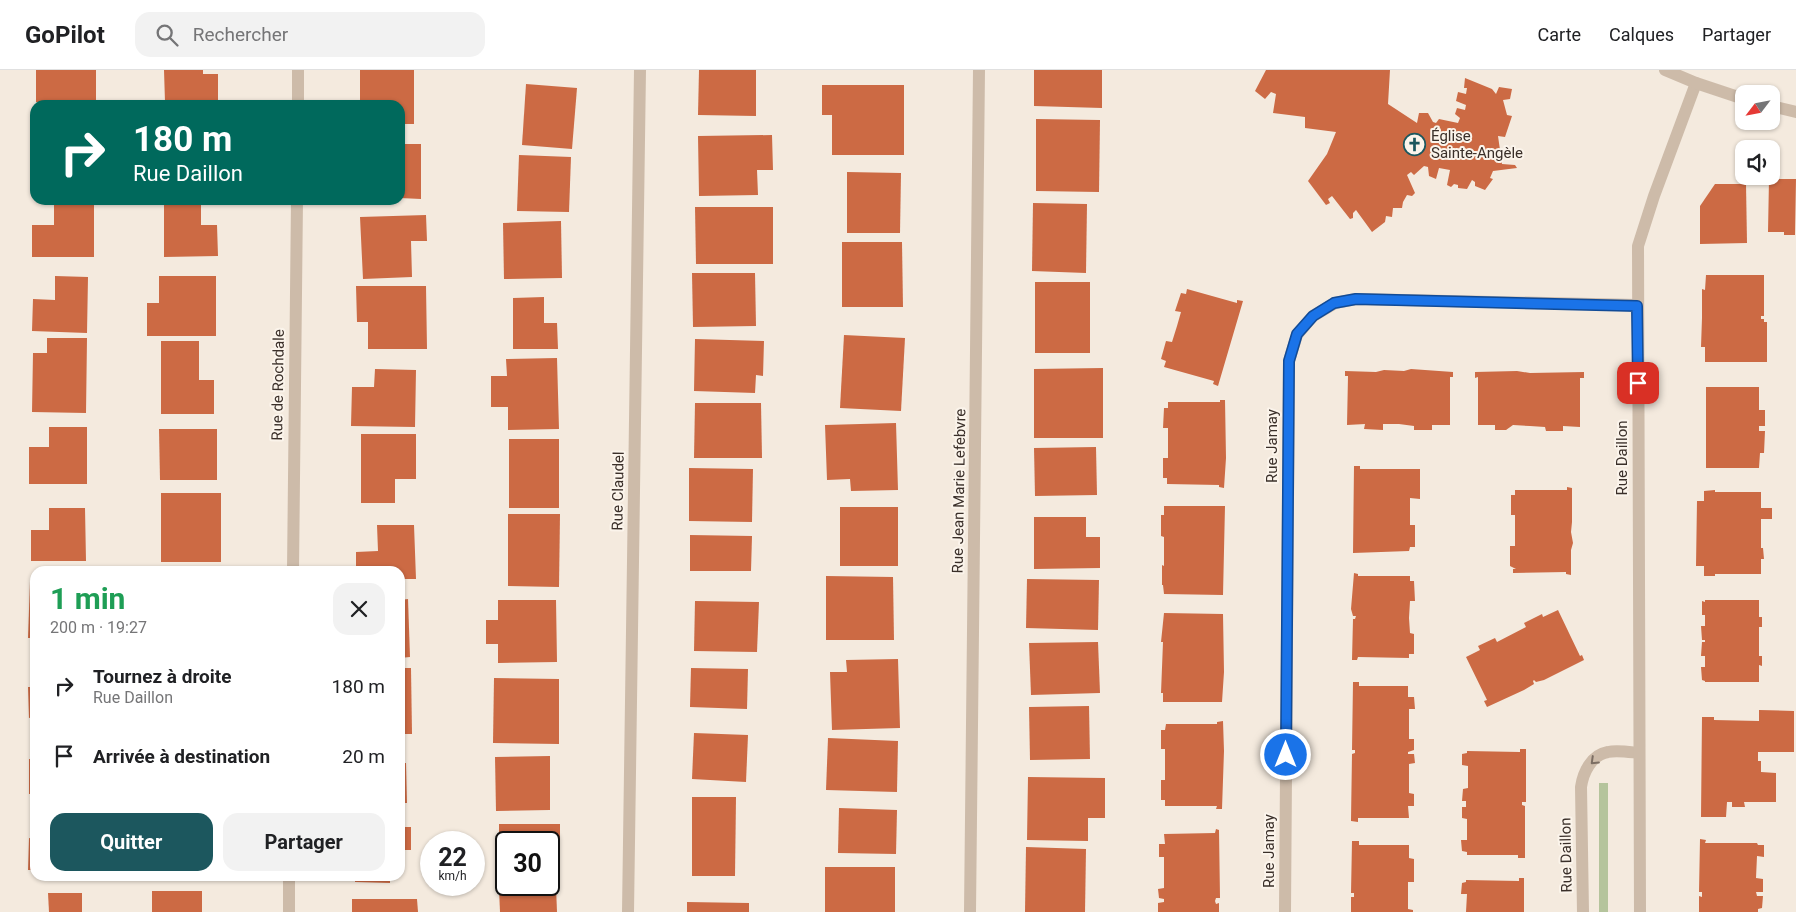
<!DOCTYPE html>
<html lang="fr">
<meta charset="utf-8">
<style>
:root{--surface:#fff;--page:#f2f2f2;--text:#202124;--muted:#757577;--line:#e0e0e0;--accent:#1c575e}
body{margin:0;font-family:Roboto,sans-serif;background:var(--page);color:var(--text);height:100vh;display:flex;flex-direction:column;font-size:19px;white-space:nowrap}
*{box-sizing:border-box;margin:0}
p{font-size:16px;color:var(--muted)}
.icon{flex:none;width:28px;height:28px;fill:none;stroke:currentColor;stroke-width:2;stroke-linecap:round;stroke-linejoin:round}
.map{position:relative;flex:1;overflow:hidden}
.drawer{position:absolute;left:30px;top:496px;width:375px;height:315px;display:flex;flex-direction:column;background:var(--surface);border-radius:15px;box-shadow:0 1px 4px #0004}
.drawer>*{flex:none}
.top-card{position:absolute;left:30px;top:30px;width:375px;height:105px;border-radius:15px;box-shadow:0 1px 4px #0004;background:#00695c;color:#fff;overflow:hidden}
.needle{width:32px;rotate:238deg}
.controls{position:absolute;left:1735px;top:15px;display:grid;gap:10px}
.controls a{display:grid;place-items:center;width:45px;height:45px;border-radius:10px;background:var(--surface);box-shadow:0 1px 4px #0004;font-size:25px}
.speed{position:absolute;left:420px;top:761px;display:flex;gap:10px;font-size:25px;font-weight:700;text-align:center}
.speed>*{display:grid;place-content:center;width:65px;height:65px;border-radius:50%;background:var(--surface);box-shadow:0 1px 4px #0004;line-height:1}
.speed small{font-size:12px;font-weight:400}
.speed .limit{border:2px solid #111;border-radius:8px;background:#fff;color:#111}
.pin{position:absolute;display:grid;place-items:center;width:42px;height:42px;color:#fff;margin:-21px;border-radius:10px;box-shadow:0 2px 8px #0006}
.me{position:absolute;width:55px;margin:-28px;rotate:0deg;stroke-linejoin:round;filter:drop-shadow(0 0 4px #0008)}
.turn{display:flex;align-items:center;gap:18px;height:105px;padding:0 20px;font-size:22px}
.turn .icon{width:65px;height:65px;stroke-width:2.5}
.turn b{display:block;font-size:35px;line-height:42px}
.round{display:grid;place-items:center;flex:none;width:52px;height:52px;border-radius:15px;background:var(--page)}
.overview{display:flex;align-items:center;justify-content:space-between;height:85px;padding:0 20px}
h1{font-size:30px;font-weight:700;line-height:38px;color:#1e9e55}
.button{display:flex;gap:10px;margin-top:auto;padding:10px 20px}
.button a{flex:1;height:58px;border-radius:15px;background:var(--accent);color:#fff;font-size:20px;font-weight:700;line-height:58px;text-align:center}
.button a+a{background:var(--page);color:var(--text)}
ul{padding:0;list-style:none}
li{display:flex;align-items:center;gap:15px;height:70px;padding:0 20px}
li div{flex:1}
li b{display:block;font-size:19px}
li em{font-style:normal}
header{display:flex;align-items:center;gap:30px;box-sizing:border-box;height:70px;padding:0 25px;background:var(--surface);border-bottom:1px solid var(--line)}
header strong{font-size:24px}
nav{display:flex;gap:28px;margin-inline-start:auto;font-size:18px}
.search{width:350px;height:45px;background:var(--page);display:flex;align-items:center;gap:12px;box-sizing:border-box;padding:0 18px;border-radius:15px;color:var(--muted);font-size:19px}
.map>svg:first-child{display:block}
</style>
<header>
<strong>GoPilot</strong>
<div class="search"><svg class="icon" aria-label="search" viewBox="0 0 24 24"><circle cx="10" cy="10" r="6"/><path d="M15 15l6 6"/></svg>Rechercher</div>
<nav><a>Carte</a><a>Calques</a><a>Partager</a></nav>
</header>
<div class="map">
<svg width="1796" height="842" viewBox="0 0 1796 842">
<rect width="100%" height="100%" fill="#f4eade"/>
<!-- green -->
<rect fill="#b5c49c" x="1599" y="713" width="9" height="129"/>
<!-- building -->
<g fill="#cc6a44">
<rect x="36" y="0" width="60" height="32"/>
<polygon points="164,0 203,0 203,4 218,4 218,31 165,32"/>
<polygon points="360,0 414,0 414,54 400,54 400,35 360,35"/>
<polygon points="699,0 756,0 756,46 698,45"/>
<polygon points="1034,0 1102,0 1102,38 1034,36"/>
<polygon points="1266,0 1390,0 1388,34 1417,53 1419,43 1428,43 1433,52 1436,53 1439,49 1458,53 1460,48 1455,44 1457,38 1465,40 1466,35 1456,31 1458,22 1466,24 1467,18 1464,18 1465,8 1492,19 1496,24 1499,17 1512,19 1510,29 1503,30 1507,45 1512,46 1505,67 1498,66 1502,94 1515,95 1517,98 1493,101 1490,108 1493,109 1485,120 1475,116 1475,112 1472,110 1467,119 1458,118 1458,115 1454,114 1451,117 1447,115 1450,100 1439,98 1436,109 1429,106 1428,97 1424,96 1414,105 1411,102 1407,105 1415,123 1412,126 1407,125 1403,132 1402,138 1393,138 1392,147 1386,146 1385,152 1372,162 1356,140 1353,143 1353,148 1350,149 1332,126 1328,129 1330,133 1326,135 1308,111 1327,84 1336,62 1305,58 1305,47 1273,43 1276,24 1271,22 1265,29 1255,21"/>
<polygon points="526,14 577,18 572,79 522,75"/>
<polygon points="822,15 904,15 904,85 832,85 832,45 822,45"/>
<polygon points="1036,49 1100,50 1099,122 1036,121"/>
<polygon points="32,53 35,53 35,113 33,113"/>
<polygon points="772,65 773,100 757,100 758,125 699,126 698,66"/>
<polygon points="400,74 421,74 421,129 400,128"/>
<polygon points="519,85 571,87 569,142 517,141"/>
<polygon points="847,102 901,103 900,163 847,163"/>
<polygon points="1769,109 1796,109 1795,165 1784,165 1784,162 1768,162"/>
<polygon points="1715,114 1746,114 1747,173 1700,174 1700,136"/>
<polygon points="54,130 94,130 94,187 32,187 32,155 54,155"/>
<polygon points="201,130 201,155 217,155 218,186 164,187 164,131"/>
<polygon points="1033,133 1087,134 1086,203 1032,201"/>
<polygon points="695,137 773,137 773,194 696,194"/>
<polygon points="426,145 427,171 411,171 412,207 363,209 360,147"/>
<polygon points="561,151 562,208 504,209 503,153"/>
<polygon points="842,172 902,172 903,237 842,237"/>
<polygon points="692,203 755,203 756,256 693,257"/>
<polygon points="1706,205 1764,205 1764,246 1761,246 1761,249 1764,249 1764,252 1767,252 1767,292 1705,292 1705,277 1701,277 1702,248 1702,219 1705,220"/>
<polygon points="55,206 88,207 87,263 32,261 33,229 55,230"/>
<polygon points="159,206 216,206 216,266 147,266 147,233 159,233"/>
<rect x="1035" y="212" width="55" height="71"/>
<polygon points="356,216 426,216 427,279 368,279 368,252 357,252"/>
<polygon points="1187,219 1237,233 1237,230 1243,231 1218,316 1213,314 1214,311 1164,297 1166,291 1161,289 1166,271 1172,272 1177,256 1181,242 1175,241 1181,223 1186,224"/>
<polygon points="544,227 544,253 557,253 558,279 513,279 513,228"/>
<polygon points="844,265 905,268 901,341 840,338"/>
<polygon points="47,268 87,268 86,343 32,342 33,283 47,283"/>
<polygon points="695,269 764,271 763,306 756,305 755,323 694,321"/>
<polygon points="161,271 199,271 199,310 214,310 214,344 161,344"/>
<polygon points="557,288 559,359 508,360 508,337 491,337 491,306 507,306 506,289"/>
<polygon points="1103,298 1103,368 1034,368 1034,299"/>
<polygon points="375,299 416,300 415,357 351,356 352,317 374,317"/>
<polygon points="1411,299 1453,302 1453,307 1450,307 1450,355 1432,355 1432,360 1414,360 1414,356 1399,354 1383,354 1383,360 1364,359 1365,354 1347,355 1348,306 1345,306 1345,301 1376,302 1384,300 1404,301"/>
<polygon points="1517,301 1530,303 1584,302 1584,308 1580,308 1580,357 1563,356 1563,361 1546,361 1545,357 1530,356 1513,355 1506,360 1495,360 1495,355 1478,355 1478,307 1475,308 1475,302"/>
<polygon points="1706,317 1759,317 1759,340 1765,340 1765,356 1759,356 1759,361 1765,361 1764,383 1760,383 1759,398 1706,398"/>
<polygon points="1220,330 1225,330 1226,388 1224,418 1219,417 1219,415 1167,414 1167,408 1163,408 1163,388 1168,388 1168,358 1163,358 1164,338 1168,338 1168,332 1220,332"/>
<polygon points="695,333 761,333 762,388 694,388"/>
<polygon points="896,353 898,420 851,421 850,409 827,410 825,355"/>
<polygon points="49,357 87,357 87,414 29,414 29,377 49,377"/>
<polygon points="159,359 217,359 217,410 160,410"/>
<polygon points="361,364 416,364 416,409 395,409 395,433 361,433"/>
<rect x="509" y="369" width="50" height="69"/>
<polygon points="1096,377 1097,425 1035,426 1034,378"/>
<polygon points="1354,396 1360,396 1360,399 1420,399 1420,429 1410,428 1410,455 1415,455 1415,477 1410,477 1409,481 1353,483"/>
<polygon points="689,398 753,399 752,452 689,451"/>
<polygon points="1567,417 1572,418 1572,452 1571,462 1573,473 1571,480 1571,505 1566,504 1566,502 1513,503 1513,499 1516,499 1510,496 1510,476 1515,476 1515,445 1511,445 1511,425 1515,425 1515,420 1567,420"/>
<polygon points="1715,420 1715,422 1761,422 1761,438 1772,438 1772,449 1761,449 1761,478 1763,478 1764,489 1761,489 1761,504 1715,504 1715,506 1704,506 1704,496 1696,496 1697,431 1704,431 1704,421"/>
<rect x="161" y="423" width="60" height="69"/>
<polygon points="1164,436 1225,436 1223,525 1164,524 1163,515 1162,515 1162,495 1164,496 1164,467 1161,466 1161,445 1164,445"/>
<rect x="840" y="437" width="58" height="59"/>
<polygon points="49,438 85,438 86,491 31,491 31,460 49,460"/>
<polygon points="508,444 560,444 559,517 508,516"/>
<polygon points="1034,447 1086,447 1086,467 1100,467 1100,498 1034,499"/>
<polygon points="377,455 414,455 416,509 400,509 400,501 356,501 356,482 378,481"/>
<polygon points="690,465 752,466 751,501 690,501"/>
<polygon points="162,497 197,498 197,501 162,501"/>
<polygon points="1354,503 1358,504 1358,506 1410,506 1410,511 1414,511 1415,531 1410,531 1409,548 1410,563 1414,564 1414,584 1409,584 1409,588 1358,587 1357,590 1352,590 1353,549 1355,549 1356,546 1353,546 1351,539"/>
<polygon points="826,506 893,507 894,570 826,570"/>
<polygon points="1027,509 1099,510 1098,560 1026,558"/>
<polygon points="30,512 35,512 35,568 28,568"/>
<polygon points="408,529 410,587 400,588 400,530"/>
<polygon points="498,530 556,530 557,592 498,593 498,574 486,574 486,550 498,550"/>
<polygon points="1705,530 1759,530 1759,547 1762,547 1762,557 1759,557 1759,586 1762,586 1762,596 1759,595 1759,612 1705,612 1705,611 1702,610 1701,597 1705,597 1705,586 1701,586 1702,572 1705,572 1705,570 1702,570 1701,556 1705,556 1705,545 1702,545 1702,531 1705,532"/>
<polygon points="695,531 759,532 757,582 694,581"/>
<polygon points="1558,540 1580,586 1582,585 1584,590 1544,610 1536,612 1534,610 1533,611 1534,614 1524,620 1487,637 1484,631 1487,630 1466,587 1480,580 1478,576 1495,568 1497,572 1526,557 1524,553 1542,544 1543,547"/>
<polygon points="1164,543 1223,544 1224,602 1222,632 1163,632 1163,623 1161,623 1163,572 1161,572"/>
<polygon points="1098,572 1100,623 1031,625 1029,573"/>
<polygon points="898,589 900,658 832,660 830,602 847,602 846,590"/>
<polygon points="400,598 411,598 412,664 400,664"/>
<polygon points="691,598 748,599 747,639 690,637"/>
<polygon points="494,608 559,609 559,674 493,673"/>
<polygon points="1353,612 1359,612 1359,616 1408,616 1408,627 1414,627 1415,639 1409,639 1409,669 1414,669 1414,680 1408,682 1408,684 1414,684 1415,693 1409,694 1409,723 1414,724 1414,736 1408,736 1409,748 1358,748 1358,752 1351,751 1352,684 1355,683 1355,680 1352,680"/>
<polygon points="28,617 35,617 35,647 29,648"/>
<polygon points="1089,636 1090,689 1030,690 1029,637"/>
<polygon points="1759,640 1794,641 1794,682 1758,682 1758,691 1761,691 1761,702 1776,703 1776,732 1744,732 1745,737 1732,737 1732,732 1727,732 1726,747 1701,747 1702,647 1714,647 1714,650 1759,651"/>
<polygon points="1223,651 1224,681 1222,739 1216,739 1217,736 1165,736 1165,730 1161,730 1161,710 1165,710 1165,679 1161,679 1161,660 1165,660 1166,654 1217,654 1217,652"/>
<polygon points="694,663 748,665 746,712 692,709"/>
<polygon points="828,668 898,671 897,722 826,720"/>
<polygon points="1520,679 1526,679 1526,732 1522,732 1522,735 1525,736 1525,788 1518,788 1518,785 1467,785 1467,782 1462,781 1461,770 1467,770 1467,749 1462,748 1462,737 1466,737 1466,731 1462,731 1463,719 1468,718 1468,696 1462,695 1462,684 1467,683 1467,681 1520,682"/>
<polygon points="550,686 550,740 496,741 495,687"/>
<rect x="29" y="689" width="6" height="35"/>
<polygon points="400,693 406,693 407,733 400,733"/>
<polygon points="1028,707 1105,708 1105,748 1088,748 1088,771 1027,770"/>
<polygon points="692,727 736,727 735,806 692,806"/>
<polygon points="839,738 897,740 896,784 838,783"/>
<polygon points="499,754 560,754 560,802 549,802 549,772 506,772 506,802 499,802"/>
<rect x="400" y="757" width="11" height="23"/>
<polygon points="1216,759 1219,760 1220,828 1216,828 1215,831 1216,834 1219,833 1219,842 1158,842 1158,833 1164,832 1164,829 1159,828 1158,819 1164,818 1164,787 1159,787 1159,774 1165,774 1164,764 1215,763"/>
<polygon points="29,768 35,769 35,800 28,800"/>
<polygon points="1700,769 1706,770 1705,773 1757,773 1758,775 1764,775 1764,787 1757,786 1756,808 1763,809 1763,822 1756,822 1757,826 1763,826 1762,838 1758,839 1758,842 1699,842 1699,826 1702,827 1702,822 1699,822"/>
<polygon points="1352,771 1359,771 1359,775 1409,775 1409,788 1414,789 1414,812 1408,812 1408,839 1413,840 1413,842 1351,842 1351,827 1354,827 1354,823 1351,823"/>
<polygon points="1026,777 1086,779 1085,842 1025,842"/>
<rect x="825" y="797" width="70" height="45"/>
<polygon points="355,806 390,806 390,813 355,812"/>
<polygon points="1519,808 1524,808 1524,842 1466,842 1467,824 1461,824 1462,813 1466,812 1466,810 1519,811"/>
<polygon points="556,817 557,842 500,842 499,819"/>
<rect x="152" y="821" width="50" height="21"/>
<polygon points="48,823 82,823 82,842 49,842"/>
<polygon points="352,829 417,829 418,842 352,842"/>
<polygon points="687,832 749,833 749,842 687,842"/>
</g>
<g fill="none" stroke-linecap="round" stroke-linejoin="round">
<!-- minor -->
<g stroke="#cdbba9" stroke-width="12">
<polyline points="298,35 298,0"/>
<polyline points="293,501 297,130"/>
<polyline points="289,842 289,806"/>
<polyline points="628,842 640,0"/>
<polyline points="970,842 979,0"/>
<polyline points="1285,842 1289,291 1297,265 1313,246 1335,233 1356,229 1637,235"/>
<path d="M1583,842l-2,-125c2,-14 10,-32 27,-35 9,-2 21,0 31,1"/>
<polyline points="1640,842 1638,176 1654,126 1696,13"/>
</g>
<!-- tertiary -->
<g stroke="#cdbba9" stroke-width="12">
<polyline points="1665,0 1696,13 1744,29"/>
<polyline points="1771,36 1796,42"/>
</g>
</g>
<!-- one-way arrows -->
<defs><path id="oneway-chevron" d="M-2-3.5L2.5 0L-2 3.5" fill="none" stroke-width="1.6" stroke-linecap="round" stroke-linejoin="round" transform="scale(1.25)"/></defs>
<use stroke="#7c6e63" href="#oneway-chevron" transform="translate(1594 691) rotate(136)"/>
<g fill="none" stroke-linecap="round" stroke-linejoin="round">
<defs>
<polyline id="route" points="1286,685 1289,291 1297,264 1313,246 1334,233 1356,229 1637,236 1638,313"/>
</defs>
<!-- route casing -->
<use href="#route" stroke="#114b97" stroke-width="12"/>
<!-- route -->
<use href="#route" stroke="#1a73e8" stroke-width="9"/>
</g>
<!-- icons -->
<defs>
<symbol id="church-ring" viewBox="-11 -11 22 22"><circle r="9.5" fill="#fbf4eb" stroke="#1c575e" stroke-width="1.5"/><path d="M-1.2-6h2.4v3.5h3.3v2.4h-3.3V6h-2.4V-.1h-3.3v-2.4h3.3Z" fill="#1c575e"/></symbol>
</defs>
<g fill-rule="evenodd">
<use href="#church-ring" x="1402" y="62" width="25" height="25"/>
</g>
<g text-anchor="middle" stroke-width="4" stroke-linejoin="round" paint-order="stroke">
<!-- poi labels -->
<g font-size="15" fill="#3a2f29" stroke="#fbf4eb" text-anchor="start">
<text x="1431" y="71">Église<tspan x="1431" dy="17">Sainte-Angèle</tspan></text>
</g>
<!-- street labels -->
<g font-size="15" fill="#3a2f29" stroke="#fbf4eb">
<text transform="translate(278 315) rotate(-89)" y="5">Rue de Rochdale</text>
<text transform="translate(1272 376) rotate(-90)" y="5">Rue Jamay</text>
<text transform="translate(1622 388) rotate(-90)" y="5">Rue Daillon</text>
<text transform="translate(618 421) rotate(-89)" y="5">Rue Claudel</text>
<text transform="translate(959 421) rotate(-89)" y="5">Rue Jean Marie Lefebvre</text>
<text transform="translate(1269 781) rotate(-90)" y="5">Rue Jamay</text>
<text transform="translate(1566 785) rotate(-91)" y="5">Rue Daillon</text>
</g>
</g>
</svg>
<div class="controls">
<a><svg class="needle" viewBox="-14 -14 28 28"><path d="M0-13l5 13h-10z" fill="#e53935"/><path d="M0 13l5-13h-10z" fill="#757577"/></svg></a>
<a><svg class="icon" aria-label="sound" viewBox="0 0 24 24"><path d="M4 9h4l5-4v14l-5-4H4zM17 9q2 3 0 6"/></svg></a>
</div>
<div class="speed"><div>22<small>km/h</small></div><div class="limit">30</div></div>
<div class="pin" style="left:1638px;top:313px;background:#d93025"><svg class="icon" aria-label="arrive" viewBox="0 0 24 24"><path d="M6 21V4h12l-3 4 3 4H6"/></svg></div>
<svg class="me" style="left:1286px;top:685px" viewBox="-20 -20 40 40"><circle r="17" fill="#1a73e8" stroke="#fff" stroke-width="3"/><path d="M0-11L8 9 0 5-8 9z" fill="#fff"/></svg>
<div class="top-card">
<div class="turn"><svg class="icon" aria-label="right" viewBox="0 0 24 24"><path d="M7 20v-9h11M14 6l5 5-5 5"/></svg><div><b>180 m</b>Rue Daillon</div></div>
</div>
<section class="drawer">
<div class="overview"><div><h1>1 min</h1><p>200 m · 19:27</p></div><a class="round"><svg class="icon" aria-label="close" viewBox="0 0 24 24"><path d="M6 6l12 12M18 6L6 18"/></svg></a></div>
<ul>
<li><svg class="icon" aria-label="right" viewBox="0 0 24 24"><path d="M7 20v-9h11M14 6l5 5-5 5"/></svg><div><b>Tournez à droite</b><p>Rue Daillon</p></div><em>180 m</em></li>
<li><svg class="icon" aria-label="arrive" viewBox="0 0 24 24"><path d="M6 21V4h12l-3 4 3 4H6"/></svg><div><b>Arrivée à destination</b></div><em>20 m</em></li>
</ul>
<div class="button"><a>Quitter</a><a>Partager</a></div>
</section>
</div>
